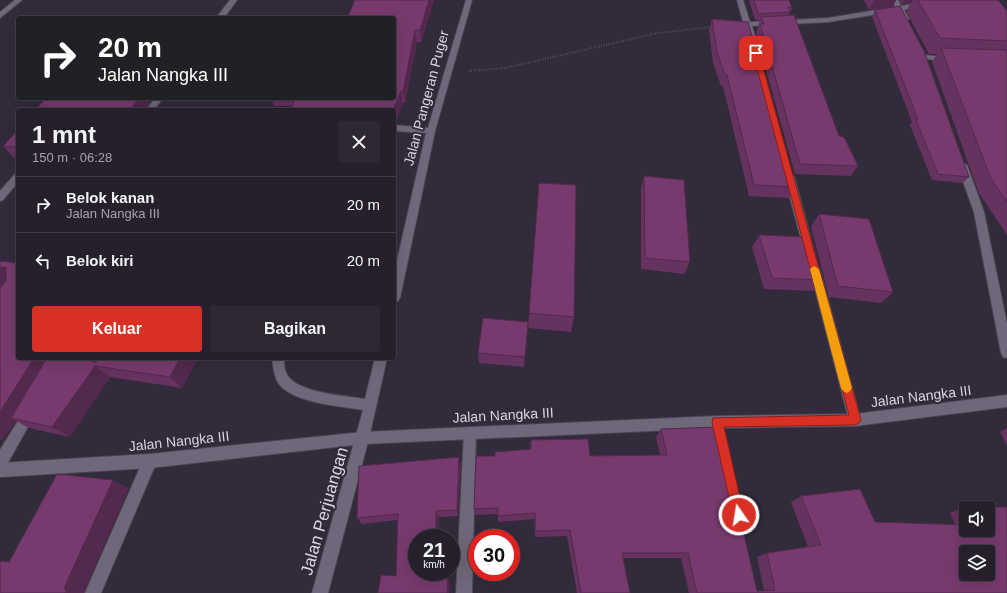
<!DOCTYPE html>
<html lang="id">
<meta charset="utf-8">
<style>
:root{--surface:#26202c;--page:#2e2834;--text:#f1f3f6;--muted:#a4a3a9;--line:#423e48;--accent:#d93025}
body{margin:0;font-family:Arial,sans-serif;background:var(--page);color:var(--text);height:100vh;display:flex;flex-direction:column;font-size:15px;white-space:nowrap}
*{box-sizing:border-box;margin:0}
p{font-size:13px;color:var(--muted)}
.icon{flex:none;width:22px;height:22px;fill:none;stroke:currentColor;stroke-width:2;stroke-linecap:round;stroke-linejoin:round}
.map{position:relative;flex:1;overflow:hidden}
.side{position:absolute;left:16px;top:108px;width:380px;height:252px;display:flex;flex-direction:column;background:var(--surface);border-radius:4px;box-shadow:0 4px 16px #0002,0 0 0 1px var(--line)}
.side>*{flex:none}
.hud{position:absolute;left:16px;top:16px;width:380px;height:84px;border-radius:4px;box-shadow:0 4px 16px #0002,0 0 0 1px var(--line);background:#202124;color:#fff;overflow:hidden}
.fabs{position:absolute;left:959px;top:501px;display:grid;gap:8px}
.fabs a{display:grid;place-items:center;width:36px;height:36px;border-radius:4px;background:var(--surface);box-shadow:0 4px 16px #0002,0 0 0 1px var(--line);font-size:20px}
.speed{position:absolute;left:408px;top:529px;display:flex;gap:8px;font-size:20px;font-weight:700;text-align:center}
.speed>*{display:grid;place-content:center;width:52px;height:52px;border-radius:50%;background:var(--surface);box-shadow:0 4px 16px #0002,0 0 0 1px var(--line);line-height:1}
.speed small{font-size:10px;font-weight:400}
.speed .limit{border:6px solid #d22;background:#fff;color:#111}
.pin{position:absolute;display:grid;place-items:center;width:34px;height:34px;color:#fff;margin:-17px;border-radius:8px;box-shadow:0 2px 6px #0006}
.me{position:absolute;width:44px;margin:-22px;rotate:347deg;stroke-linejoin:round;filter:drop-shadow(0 0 3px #0008)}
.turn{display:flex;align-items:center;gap:14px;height:84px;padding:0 16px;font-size:18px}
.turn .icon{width:52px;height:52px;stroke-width:2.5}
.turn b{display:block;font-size:28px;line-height:34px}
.round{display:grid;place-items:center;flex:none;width:42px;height:42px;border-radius:4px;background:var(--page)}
.head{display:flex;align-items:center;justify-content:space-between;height:68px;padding:0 16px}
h1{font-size:24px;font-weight:700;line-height:30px}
.button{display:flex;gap:8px;margin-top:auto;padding:8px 16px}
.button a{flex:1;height:46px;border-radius:4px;background:var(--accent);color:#fff;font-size:16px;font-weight:700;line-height:46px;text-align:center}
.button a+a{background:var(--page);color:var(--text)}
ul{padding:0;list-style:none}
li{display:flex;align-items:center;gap:12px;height:56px;padding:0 16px;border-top:1px solid var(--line)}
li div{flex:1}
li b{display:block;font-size:15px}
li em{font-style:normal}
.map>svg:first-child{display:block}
</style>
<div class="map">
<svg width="1007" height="593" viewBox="0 0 1007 593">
<rect width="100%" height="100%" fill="#322b3b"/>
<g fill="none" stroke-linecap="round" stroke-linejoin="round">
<defs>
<g id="minor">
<polygon points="15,0 22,0 0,18 0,12"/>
<polygon points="230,0 237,0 224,18 216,18"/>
<polygon points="466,0 472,0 435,131 400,298 398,301 394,303 394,274 426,133 394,131 394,125 428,128"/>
<polygon points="737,0 743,0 750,22 828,18 895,7 892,0 898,0 901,6 937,0 952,0 904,10 909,19 905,21 902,21 897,11 828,22 752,26 755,36 751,38 747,36"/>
<polygon points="922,55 949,57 953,59 949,61 925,59 922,59"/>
<polygon points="155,98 163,98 154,110 146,110"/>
<polygon points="962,162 967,165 984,212 1007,324 1007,358 1003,357 1001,353 974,212 957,165"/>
<polygon points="18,173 18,182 3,200 0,201 0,191 15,174"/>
<polygon points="789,173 794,176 814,250 809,254 804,250 784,176"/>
<polygon points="815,266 820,270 861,420 859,424 855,426 851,424 849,420 810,270"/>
<path d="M272,358h12c0,6 0,13 4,18 11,17 58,20 77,23l10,-41h12l-18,80 -41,155h-16l51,-183c-22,-4 -70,-7 -84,-26 -5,-7 -6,-17 -7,-26z"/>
<polygon points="30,406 34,408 36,412 34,416 5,468 0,470 0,450 26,408"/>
<polygon points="470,427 475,429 476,433 472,593 456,593 464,433 465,429"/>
<polygon points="150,454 155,456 157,461 101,593 85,593 145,456"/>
</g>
<polygon id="tertiary" points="1007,395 1007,407 855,426 717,428 363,444 150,468 0,477 0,463 150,454 363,432 717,416 855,414"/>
</defs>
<!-- minor casing -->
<use href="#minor" stroke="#4b4653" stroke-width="2"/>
<!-- tertiary casing -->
<use href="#tertiary" stroke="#4b4653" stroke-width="2"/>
<!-- path -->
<polyline stroke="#726d7b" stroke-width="2" stroke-dasharray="0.5 2" stroke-linecap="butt" points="469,71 505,68 658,33 712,27"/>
<!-- minor -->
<use href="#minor" fill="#6f687a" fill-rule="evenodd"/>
<!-- tertiary -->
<use href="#tertiary" fill="#6f687a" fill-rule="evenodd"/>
</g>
<!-- wall -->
<g fill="#66325f" fill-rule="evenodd">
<polygon points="355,0 434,0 421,42 417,42 405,103 403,103 395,124 293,106 274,106 271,98 394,98"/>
<polygon points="749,0 789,0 792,8 788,16 839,136 858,166 851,176 795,174 756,34 760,20 755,20"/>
<polygon points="864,0 896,0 893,6 869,10"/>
<polygon points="899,0 998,0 1007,11 1007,235 979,193 932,62 937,54 929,54 906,11 911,3 902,4"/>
<polygon points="875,10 969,177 963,183 932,180 910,125 912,122 872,17"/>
<polygon points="712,19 795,187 789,198 749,196 723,86 721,86 713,63 709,30"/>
<polygon points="18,130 18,159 15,159 3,146"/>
<polygon points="644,176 690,262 684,274 641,269 641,188"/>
<polygon points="539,183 574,317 571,332 528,328"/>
<polygon points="819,214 893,292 881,303 829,297 811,226"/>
<polygon points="759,235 823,280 814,291 764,289 752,247"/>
<polygon points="0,261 18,358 96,362 198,358 182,388 110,377 70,437 29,428 16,421 2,440 0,440"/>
<polygon points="528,322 524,367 479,363 478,353"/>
<path d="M719,427l38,164h7l-7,-34 10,-4 41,-6 -17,-45 10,-6 59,-7 15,33 80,2 -5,-11 16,-6h41v86h-318l-8,-35h-58l7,35h-53l-10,-57 -32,1 -1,-18 -36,3v-8l-23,1 -1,-6 2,-53h19v-4l35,-3 1,-9 57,-1 2,17 70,-1 -4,-18 5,-8zM966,508h22v22h-22zM966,552h22v22h-22z"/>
<polygon points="1007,428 1007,446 1000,432"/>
<polygon points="461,465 458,516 439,517 438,579 448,579 450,583 449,593 378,593 396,576 398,520 362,524 357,518"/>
</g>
<!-- shaded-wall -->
<g fill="#53294d">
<polygon points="429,0 434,0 421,42 420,30"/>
<polygon points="874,0 896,0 893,6 869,10"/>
<polygon points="904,0 913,0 911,3 902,4"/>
<polygon points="415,30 417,42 405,103 403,91"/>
<polygon points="401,91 403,103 395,124 394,124 394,110 393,110"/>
<polygon points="138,98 148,98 150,102 145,109 145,110 130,110"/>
<polygon points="6,267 18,277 0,296 0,268"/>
<polygon points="34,358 54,358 11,418 16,421 2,440 0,440 0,412"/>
<polygon points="180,358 198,358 182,388 170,377"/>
<polygon points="95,366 110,377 70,437 52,427"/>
<polygon points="459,457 461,465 458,516 457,510"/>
<polygon points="113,480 129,488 84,592 84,593 65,593 64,588"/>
<polygon points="436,511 439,517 438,538 436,538"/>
<polygon points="435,572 438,572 438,582 435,579"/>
<polygon points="448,579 450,583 449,593 447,593"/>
</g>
<!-- building -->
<g fill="#773a6e" stroke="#53294d" fill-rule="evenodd">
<polygon points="355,0 429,0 420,30 415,30 403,91 401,91 393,110 292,110 294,98 394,98 394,18 347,18"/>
<polygon points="754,0 789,0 792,8 788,7 790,12 758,14"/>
<polygon points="918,0 998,0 1007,11 1007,41 940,38"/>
<polygon points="900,6 924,51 969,177 938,174 915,118 918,119 875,10"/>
<polygon points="794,15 839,136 844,137 858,166 800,164 760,24 764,24 761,17"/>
<polygon points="712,19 748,22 795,187 754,185 727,75 725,75 717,52"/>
<polygon points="941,48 1007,50 1007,202 991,179"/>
<polygon points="46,98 138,98 138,99 130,110 35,110"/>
<polygon points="18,130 18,147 3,146"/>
<polygon points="644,176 684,180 690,262 645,258"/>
<polygon points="539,183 576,185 574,317 529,313"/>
<polygon points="819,214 869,219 893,292 838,286"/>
<polygon points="759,235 811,237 823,280 772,278"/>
<polygon points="0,261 18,263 18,358 34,358 0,412 0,288 6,281 6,267 0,268"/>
<polygon points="483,318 528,322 525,357 478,353"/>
<polygon points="47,358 79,358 96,362 99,358 180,358 170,377 95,366 52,427 11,418"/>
<path d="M719,427l38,164 18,-1 -8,-37 54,-8 -20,-49 59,-7 15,33 91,3v5h22v-22h-22v-1h41v86h-310l-9,-40h-66l8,40h-49l-11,-63 -34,1 -1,-18 -37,3v-8l-24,1 2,-53h19v-4l36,-3v-9l57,-1 2,17 77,-1 -6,-26zM966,552h22v22h-22z"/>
<polygon points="459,457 457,510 436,511 436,538 417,538 417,572 435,572 435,579 448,579 447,593 378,593 381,575 396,576 398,514 357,518 359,466"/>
<polygon points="57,474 113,480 64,588 66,590 65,593 0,593 0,561 9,562"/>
</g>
<!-- route -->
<polygon fill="#d93025" stroke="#8d1f18" points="756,51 759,53 861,420 859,423 855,425 724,427 744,515 743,519 739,521 734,519 733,515 712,422 713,418 849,415 753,53"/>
<!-- slow -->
<polygon fill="#f59e0b" points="814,266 819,269 852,388 850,391 847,393 843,391 841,388 810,269"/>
<g text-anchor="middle" stroke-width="4" stroke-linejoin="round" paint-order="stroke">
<!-- street labels -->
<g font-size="14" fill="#d8d4df" stroke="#322b3b">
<text transform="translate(426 98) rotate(-75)" y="5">Jalan Pangeran Puger</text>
<text transform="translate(921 396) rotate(-7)" y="5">Jalan Nangka III</text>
<text transform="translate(503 415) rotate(-3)" y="5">Jalan Nangka III</text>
<text transform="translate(179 441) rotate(-6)" y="5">Jalan Nangka III</text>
</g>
<!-- near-street labels -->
<g font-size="17" fill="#d8d4df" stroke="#322b3b">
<text transform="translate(324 511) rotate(-74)" y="6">Jalan Perjuangan</text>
</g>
</g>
</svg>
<div class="fabs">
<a><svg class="icon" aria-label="sound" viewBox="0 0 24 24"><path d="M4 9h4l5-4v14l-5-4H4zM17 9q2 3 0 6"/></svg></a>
<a><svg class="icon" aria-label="layers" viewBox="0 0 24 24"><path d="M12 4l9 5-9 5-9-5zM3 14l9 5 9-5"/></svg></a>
</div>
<div class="speed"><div>21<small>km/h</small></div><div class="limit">30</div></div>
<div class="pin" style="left:756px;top:53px;background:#d93025"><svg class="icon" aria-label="arrive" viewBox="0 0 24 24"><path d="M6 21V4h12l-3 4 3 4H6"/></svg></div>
<svg class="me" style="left:739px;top:515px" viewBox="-20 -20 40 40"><circle r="17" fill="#d93025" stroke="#fff" stroke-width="3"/><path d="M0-11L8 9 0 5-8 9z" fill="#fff"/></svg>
<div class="hud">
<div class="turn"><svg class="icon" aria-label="right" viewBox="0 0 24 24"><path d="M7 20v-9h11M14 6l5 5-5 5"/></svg><div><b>20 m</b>Jalan Nangka III</div></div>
</div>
<section class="side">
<div class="head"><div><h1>1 mnt</h1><p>150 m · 06:28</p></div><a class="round"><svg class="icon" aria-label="close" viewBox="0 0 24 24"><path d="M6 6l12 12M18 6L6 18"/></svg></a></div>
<ul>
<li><svg class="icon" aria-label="right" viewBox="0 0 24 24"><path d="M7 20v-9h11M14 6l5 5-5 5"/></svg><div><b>Belok kanan</b><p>Jalan Nangka III</p></div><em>20 m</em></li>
<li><svg class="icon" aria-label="left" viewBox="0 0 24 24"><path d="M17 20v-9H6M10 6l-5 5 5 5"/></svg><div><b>Belok kiri</b></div><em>20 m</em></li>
</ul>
<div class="button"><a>Keluar</a><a>Bagikan</a></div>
</section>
</div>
